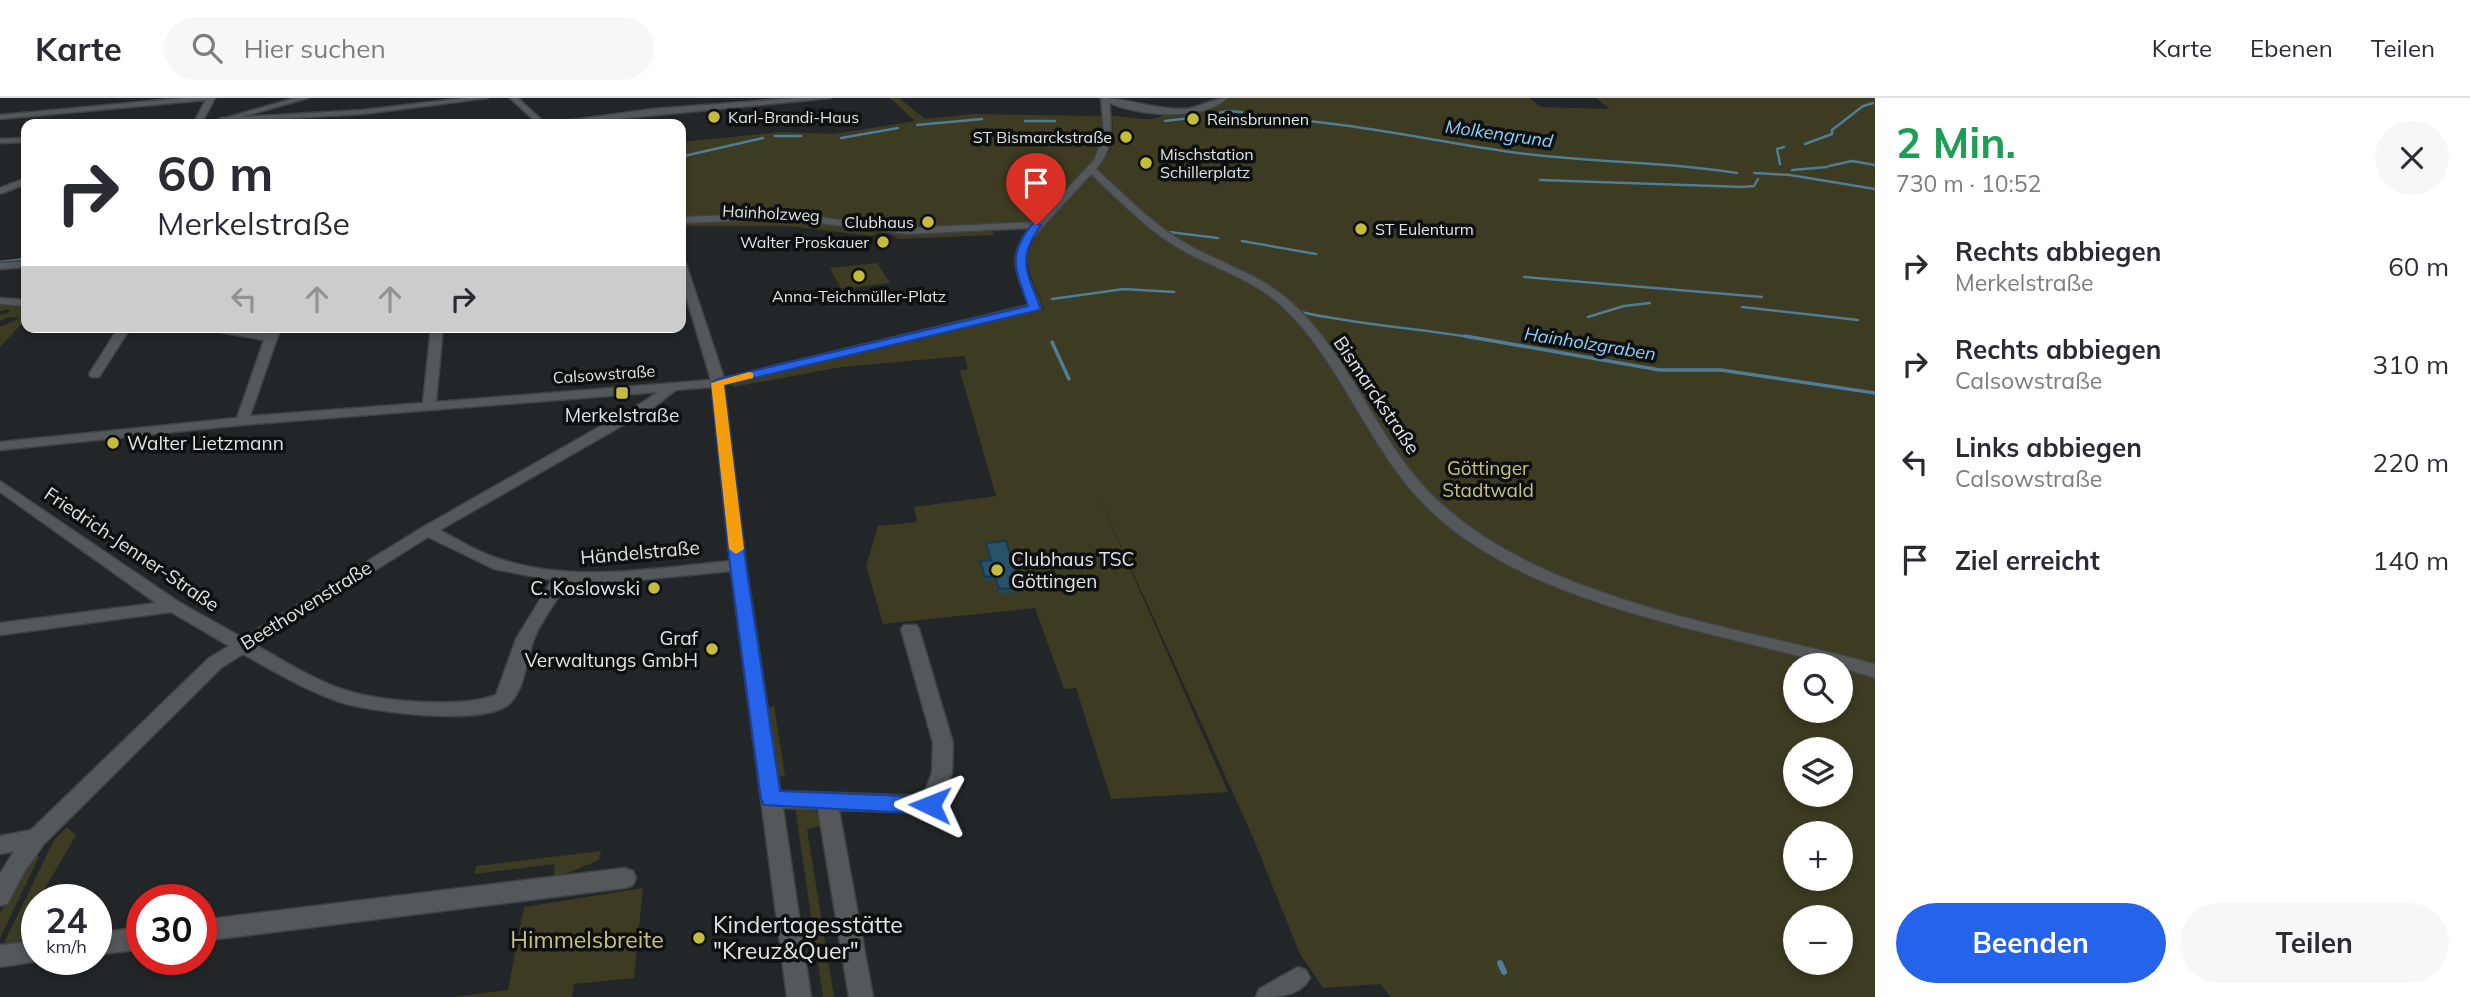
<!DOCTYPE html>
<html lang="de">
<meta charset="utf-8">
<style>
:root{--surface:#fff;--page:#f7f7f7;--text:#2b2b33;--muted:#7c7c81;--line:#e1e1e2;--accent:#2563eb}
body{margin:0;font-family:Mulish,sans-serif;background:var(--page);color:var(--text);height:100vh;display:flex;flex-direction:column;font-size:26px;white-space:nowrap}
*{box-sizing:border-box;margin:0}
p{font-size:23px;color:var(--muted)}
.icon{flex:none;width:38px;height:38px;fill:none;stroke:currentColor;stroke-width:2;stroke-linecap:round;stroke-linejoin:round}
.map{position:relative;flex:1;overflow:hidden}
.side{display:flex;flex-direction:column;background:var(--surface);width:595px}
.side>*{flex:none}
.hud{position:absolute;left:21px;top:21px;width:665px;height:214px;border-radius:14px;box-shadow:0 4px 10px #0003;background:#fff;color:var(--text);overflow:hidden}
.buttons{position:absolute;left:1783px;top:555px;display:grid;gap:14px}
.buttons a{display:grid;place-items:center;width:70px;height:70px;border-radius:50%;background:var(--surface);box-shadow:0 4px 10px #0003;font-size:35px}
.speed{position:absolute;left:21px;top:786px;display:flex;gap:14px;font-size:35px;font-weight:700;text-align:center}
.speed>*{display:grid;place-content:center;width:91px;height:91px;border-radius:50%;background:var(--surface);box-shadow:0 4px 10px #0003;line-height:1}
.speed small{font-size:18px;font-weight:400}
.speed .limit{border:10px solid #d22;background:#fff;color:#111}
.pin{position:absolute;display:grid;place-items:center;width:60px;height:60px;color:#fff;margin:-72px -30px;border-radius:50% 50% 50% 0;rotate:-45deg;box-shadow:0 0 7px #0007}
.pin .icon{rotate:45deg}
.me{position:absolute;width:77px;margin:-38px;rotate:272deg;stroke-linejoin:round;filter:drop-shadow(0 0 5px #0008)}
.turn{display:flex;align-items:center;gap:24px;height:147px;padding:0 21px;font-size:32px}
.turn .icon{width:91px;height:91px;stroke-width:2.5}
.turn b{display:block;font-size:49px;line-height:60px}
.lanes{display:flex;align-items:center;height:66px;padding:0 21px;background:#0003;justify-content:center;gap:35px;direction:ltr}
.lanes .off{opacity:.35}
.round{display:grid;place-items:center;flex:none;width:74px;height:74px;border-radius:37px;background:var(--page)}
.summary{display:flex;align-items:center;justify-content:space-between;height:119px;padding:0 21px}
h1{font-size:42px;font-weight:700;line-height:52px;color:#1e9e55}
.primary-button{display:flex;gap:14px;margin-top:auto;padding:14px 21px}
.primary-button a{flex:1;height:80px;border-radius:42px;background:var(--accent);color:#fff;font-size:28px;font-weight:700;line-height:80px;text-align:center}
.primary-button a+a{background:var(--page);color:var(--text)}
ul{padding:0;list-style:none}
li{display:flex;align-items:center;gap:21px;height:98px;padding:0 21px}
li div{flex:1}
li b{display:block;font-size:26px}
li em{font-style:normal}
header{display:flex;align-items:center;gap:42px;box-sizing:border-box;height:98px;padding:0 35px;background:var(--surface);border-bottom:2px solid var(--line)}
header strong{font-size:33px}
nav{display:flex;gap:38px;margin-inline-start:auto;font-size:24px}
.search{width:490px;height:63px;background:var(--page);display:flex;align-items:center;gap:18px;box-sizing:border-box;padding:0 24px;border-radius:38px;color:var(--muted);font-size:26px}
main{display:flex;flex:1;min-height:0}
.map>svg:first-child{display:block}
</style>
<header>
<strong>Karte</strong>
<div class="search"><svg class="icon" aria-label="search" viewBox="0 0 24 24"><circle cx="10" cy="10" r="6"/><path d="M15 15l6 6"/></svg>Hier suchen</div>
<nav><a>Karte</a><a>Ebenen</a><a>Teilen</a></nav>
</header>
<main>
<div class="map">
<svg width="1875" height="899" viewBox="0 0 1875 899">
<rect width="100%" height="100%" fill="#222628"/>
<!-- green -->
<g fill="#3d3b21" fill-rule="evenodd">
<polygon points="890,0 899,0 925,21 972,16 1102,18 1103,40 1092,64 1082,78 1032,124 914,131 784,117 731,115 681,119 681,44 782,34 833,36 915,23"/>
<path d="M1226,0h303l12,9 69,2 -14,-11h279v899h-484l-11,-13 -57,4 -23,-34 -48,-119 -154,-340 130,297 -117,7 -35,-111 -12,1 -29,-81 -152,16 -17,-58 12,-40 39,-4 -3,-15 82,-11 -36,-125 8,-2 -4,-13 -123,11 -108,20 -1,-5 312,-73c-15,-41 -30,-51 5,-89l-2,-1 49,-48 13,-20 4,-14 -1,-21c20,0 39,9 56,-4l45,-4zM1796,567h45v45h-45zM1796,651h45v45h-45zM1796,735h45v45h-45zM1796,819h45v45h-45z"/>
<path d="M782,120l99,13 110,-2 3,6 -96,4c-8,-7 -17,-9 -26,-3l-85,-10h-106v-4z"/>
<polygon points="877,165 890,185 841,191 830,170"/>
<polygon points="0,206 26,208 26,221 0,249 0,229 20,220 8,219 0,223 0,217 10,214 8,211 0,213"/>
<polygon points="774,608 785,678 778,679 767,611"/>
<polygon points="795,709 813,710 819,718 821,728 807,731 834,899 823,899"/>
<polygon points="67,729 76,737 39,801 37,802 23,830 37,829 33,843 6,847 5,843 54,742"/>
<polygon points="601,753 599,762 553,781 555,766 474,776 476,768"/>
<polygon points="35,755 39,759 0,840 0,815"/>
<polygon points="643,790 634,880 574,886 572,899 454,899 508,892 524,809"/>
</g>
<g fill="none" stroke-linecap="round" stroke-linejoin="round">
<!-- stream-far2 -->
<g stroke="#4f7c96" stroke-width="2.5">
<polyline points="1206,18 1227,13 1242,14"/>
<path d="M1258,19c87,4 174,24 260,36 73,10 147,8 219,20"/>
<polyline points="1025,23 1055,23"/>
<polyline points="1165,23 1199,19"/>
<polyline points="917,27 982,21"/>
<polyline points="775,38 801,38"/>
<polyline points="841,40 898,30"/>
<polyline points="1805,46 1832,36 1832,32 1863,8 1873,5"/>
<polyline points="681,64 684,58 763,40"/>
<polyline points="1780,66 1777,51 1784,49"/>
<polyline points="1829,68 1852,63 1875,67"/>
<polyline points="1792,72 1827,69"/>
<polyline points="1754,75 1790,77 1875,91"/>
<polyline points="1540,82 1743,89 1754,88 1758,81"/>
<polyline points="1169,134 1218,140"/>
<polyline points="1242,143 1316,156"/>
<polyline points="0,164 26,161"/>
<polyline points="1524,179 1762,199"/>
<polyline points="1052,201 1124,191 1174,194"/>
<polyline points="1742,209 1858,222"/>
<path d="M1301,214c57,13 116,16 174,26"/>
<polyline points="1588,219 1624,208 1650,205"/>
</g>
<!-- stream-far1 -->
<g stroke="#4f7c96" stroke-width="3.5">
<polyline points="1465,238 1660,272 1721,272 1875,295"/>
<polyline points="1052,244 1069,281"/>
</g>
<!-- stream -->
<polyline stroke="#4f7c96" stroke-width="6" points="1500,865 1504,874"/>
<defs>
<g id="street">
<polygon points="183,0 215,0 201,26 188,26 194,24 206,2 0,21 0,17"/>
<polygon points="465,0 488,0 363,16 221,24 217,22 221,20 363,12"/>
<polygon points="510,0 518,0 546,26 538,26"/>
<path d="M1101,0h8c2,26 6,50 -13,71 27,24 53,52 84,71 36,22 79,33 111,62 60,54 84,135 140,192 107,107 302,131 444,170v14l-34,-10v-3h-9c-133,-38 -315,-61 -413,-166 -53,-58 -78,-135 -134,-190 -30,-30 -74,-41 -110,-63 -31,-19 -57,-47 -84,-72l-63,69 -3,26 16,38 -2,2 -315,76 22,180 34,226 143,5 9,-23 1,-30 -32,-114 3,-4h12l3,4 34,114 -1,30 -15,38 -7,2 -91,-3 34,187h-24l-31,-188 -35,-1 28,189h-24l-56,-426 -112,11h-51c-11,19 -28,39 -35,60 -7,19 -8,45 -22,60 -22,26 -147,10 -177,-2 -32,-12 -61,-29 -91,-46l-22,14 -177,176 -20,28 -16,31 -8,3v-32l14,-23 -14,3v-18l31,-6 178,-172 20,-12 -58,-34 -171,23v-12l156,-20 -156,-111v-11l179,121 64,36 180,-111 220,-125 15,-10 -416,33 -242,25v-8l237,-24 27,-78 -56,-10 -6,-3h28l37,7 2,-7h12l-31,89 173,-13 8,-76h12l-7,75 275,-22 -30,-100v-19l5,3 38,114 305,-73c-12,-30 -23,-50 1,-77l-122,6 -125,-15 -102,4v-6l102,-4 125,15 128,-6 58,-62 10,-24zM712,289l18,174c-75,7 -154,22 -227,-1 -22,-6 -43,-19 -63,-30l213,-122 23,-18zM428,439l66,32 58,11 -36,59 -20,56c-34,13 -112,7 -148,-4 -33,-10 -62,-29 -92,-46z"/>
<polygon points="26,40 26,44 0,45 0,41"/>
<polygon points="26,163 26,169 0,171 0,165"/>
<polygon points="0,200 26,202 26,208 0,206"/>
<polygon points="119,229 131,229 99,279 91,279 89,276"/>
<polygon points="625,770 633,773 636,780 633,787 625,790 201,843 201,822"/>
<polygon points="142,829 142,851 96,857 96,835"/>
<polygon points="37,843 37,861 45,862 0,869 0,847"/>
<path d="M1298,869l8,3 4,8c-10,19 -33,19 -54,19l3,-8z"/>
</g>
<g id="secondary">
<polygon points="295,0 308,0 217,26 204,26"/>
<polygon points="796,0 831,0 567,26 542,26 653,11"/>
<path d="M1100,0c28,0 55,12 84,11 16,-1 29,-11 43,-11 -25,25 -99,18 -127,0z"/>
<polygon points="26,80 26,86 0,96 0,90"/>
</g>
</defs>
<!-- street casing -->
<use href="#street" stroke="#3f4244" stroke-width="3"/>
<!-- secondary casing -->
<use href="#secondary" stroke="#3f4244" stroke-width="3"/>
<!-- street -->
<use href="#street" fill="#54585b" fill-rule="evenodd"/>
<!-- secondary -->
<use href="#secondary" fill="#54585b" fill-rule="evenodd"/>
</g>
<!-- wall -->
<polygon fill="#21475b" points="986,445 1020,489 1020,494 999,496 995,482 985,483 980,468 980,463 989,462 986,450"/>
<!-- building -->
<polygon fill="#26526a" stroke="#1b394a" stroke-width="2" points="1006,443 1020,489 999,491 995,478 985,479 980,463 991,462 986,445"/>
<!-- route -->
<path fill="#2563eb" stroke="#184099" stroke-width="2" d="M1033,125l8,2c-25,34 -14,47 -1,82l-1,3 -315,75 22,180 34,226 150,6 7,2 3,6 -3,6 -7,3 -166,-9 -3,-6 -31,-234 -19,-182 7,-4 310,-73c-12,-37 -22,-50 5,-83z"/>
<!-- slow -->
<polygon fill="#f59e0b" points="749,274 753,275 753,280 724,287 744,451 736,456 729,451 711,285"/>
<!-- markers -->
<g fill="#c5bc3d" stroke="#0d0f10" stroke-width="2.5">
<circle cx="714" cy="19" r="7"/>
<circle cx="1193" cy="21" r="7"/>
<circle cx="1126" cy="39" r="7"/>
<circle cx="1146" cy="65" r="7"/>
<circle cx="928" cy="124" r="7"/>
<circle cx="1361" cy="131" r="7"/>
<circle cx="883" cy="144" r="7"/>
<circle cx="859" cy="178" r="7"/>
<rect x="615" y="288" width="14" height="14" rx="3.5"/>
<circle cx="113" cy="345" r="7"/>
<circle cx="997" cy="472" r="7"/>
<circle cx="654" cy="490" r="7"/>
<circle cx="712" cy="551" r="7"/>
<circle cx="699" cy="840" r="7"/>
</g>
<g text-anchor="middle" stroke-width="7" stroke-linejoin="round" paint-order="stroke">
<!-- far-poi labels -->
<g font-size="16" fill="#e1e4e5" stroke="#0d0f10" text-anchor="start">
<text x="728" y="25">Karl-Brandi-Haus</text>
<text x="1207" y="27">Reinsbrunnen</text>
<text x="1112" y="45" text-anchor="end">ST Bismarckstraße</text>
<text x="1160" y="62">Mischstation<tspan x="1160" dy="18">Schillerplatz</tspan></text>
<text x="914" y="130" text-anchor="end">Clubhaus</text>
<text x="1375" y="137">ST Eulenturm</text>
<text x="869" y="150" text-anchor="end">Walter Proskauer</text>
<text x="859" y="204" text-anchor="middle">Anna-Teichmüller-Platz</text>
</g>
<!-- far-street labels -->
<g font-size="16" fill="#e1e4e5" stroke="#0d0f10">
<text transform="translate(771 115) rotate(3)" y="6">Hainholzweg</text>
<text transform="translate(604 276) rotate(-4)" y="6">Calsowstraße</text>
</g>
<!-- far-water labels -->
<g font-size="18" font-style="italic" fill="#8bd3fe" stroke="#0d0f10">
<text transform="translate(1499 36) rotate(8)" y="6">Molkengrund</text>
<text transform="translate(1590 246) rotate(9)" y="6">Hainholzgraben</text>
</g>
<!-- street labels -->
<g font-size="19" fill="#e1e4e5" stroke="#0d0f10">
<text transform="translate(1377 297) rotate(56)" y="7">Bismarckstraße</text>
<text transform="translate(132 451) rotate(34)" y="7">Friedrich-Jenner-Straße</text>
<text transform="translate(640 454) rotate(-5)" y="7">Händelstraße</text>
<text transform="translate(306 507) rotate(-32)" y="7">Beethovenstraße</text>
</g>
<!-- poi labels -->
<g font-size="19" fill="#e1e4e5" stroke="#0d0f10" text-anchor="start">
<text x="622" y="324" text-anchor="middle">Merkelstraße</text>
<text x="127" y="352">Walter Lietzmann</text>
<text x="1011" y="468">Clubhaus TSC<tspan x="1011" dy="22">Göttingen</tspan></text>
<text x="640" y="497" text-anchor="end">C. Koslowski</text>
<text x="698" y="547" text-anchor="end">Graf<tspan x="698" dy="22">Verwaltungs GmbH</tspan></text>
</g>
<!-- park labels -->
<g font-size="19" fill="#c6c279" stroke="#0d0f10">
<text x="1488" y="377">Göttinger<tspan x="1488" dy="22">Stadtwald</tspan></text>
</g>
<!-- near-poi labels -->
<g font-size="23" fill="#e1e4e5" stroke="#0d0f10" text-anchor="start">
<text x="713" y="835">Kindertagesstätte<tspan x="713" dy="26">"Kreuz&amp;Quer"</tspan></text>
</g>
<!-- near-park labels -->
<g font-size="23" fill="#c6c279" stroke="#0d0f10">
<text x="587" y="850">Himmelsbreite</text>
</g>
</g>
</svg>
<div class="buttons">
<a><svg class="icon" aria-label="search" viewBox="0 0 24 24"><circle cx="10" cy="10" r="6"/><path d="M15 15l6 6"/></svg></a>
<a><svg class="icon" aria-label="layers" viewBox="0 0 24 24"><path d="M12 4l9 5-9 5-9-5zM3 14l9 5 9-5"/></svg></a>
<a>+</a>
<a>−</a>
</div>
<div class="speed"><div>24<small>km/h</small></div><div class="limit">30</div></div>
<div class="pin" style="left:1036px;top:127px;background:#d93025"><svg class="icon" aria-label="arrive" viewBox="0 0 24 24"><path d="M6 21V4h12l-3 4 3 4H6"/></svg></div>
<svg class="me" style="left:930px;top:707px" viewBox="-20 -20 40 40"><path d="M0-17L14 15 0 8-14 15z" fill="#2563eb" stroke="#fff" stroke-width="4"/></svg>
<div class="hud">
<div class="turn"><svg class="icon" aria-label="right" viewBox="0 0 24 24"><path d="M7 20v-9h11M14 6l5 5-5 5"/></svg><div><b>60 m</b>Merkelstraße</div></div>
<div class="lanes"><svg class="icon off" aria-label="left" viewBox="0 0 24 24"><path d="M17 20v-9H6M10 6l-5 5 5 5"/></svg><svg class="icon off" aria-label="ahead" viewBox="0 0 24 24"><path d="M12 20V5M6 11l6-6 6 6"/></svg><svg class="icon off" aria-label="ahead" viewBox="0 0 24 24"><path d="M12 20V5M6 11l6-6 6 6"/></svg><svg class="icon" aria-label="right" viewBox="0 0 24 24"><path d="M7 20v-9h11M14 6l5 5-5 5"/></svg></div>
</div>
</div>
<section class="side">
<div class="summary"><div><h1>2 Min.</h1><p>730 m · 10:52</p></div><a class="round"><svg class="icon" aria-label="close" viewBox="0 0 24 24"><path d="M6 6l12 12M18 6L6 18"/></svg></a></div>
<ul>
<li><svg class="icon" aria-label="right" viewBox="0 0 24 24"><path d="M7 20v-9h11M14 6l5 5-5 5"/></svg><div><b>Rechts abbiegen</b><p>Merkelstraße</p></div><em>60 m</em></li>
<li><svg class="icon" aria-label="right" viewBox="0 0 24 24"><path d="M7 20v-9h11M14 6l5 5-5 5"/></svg><div><b>Rechts abbiegen</b><p>Calsowstraße</p></div><em>310 m</em></li>
<li><svg class="icon" aria-label="left" viewBox="0 0 24 24"><path d="M17 20v-9H6M10 6l-5 5 5 5"/></svg><div><b>Links abbiegen</b><p>Calsowstraße</p></div><em>220 m</em></li>
<li><svg class="icon" aria-label="arrive" viewBox="0 0 24 24"><path d="M6 21V4h12l-3 4 3 4H6"/></svg><div><b>Ziel erreicht</b></div><em>140 m</em></li>
</ul>
<div class="primary-button"><a>Beenden</a><a>Teilen</a></div>
</section>
</main>
